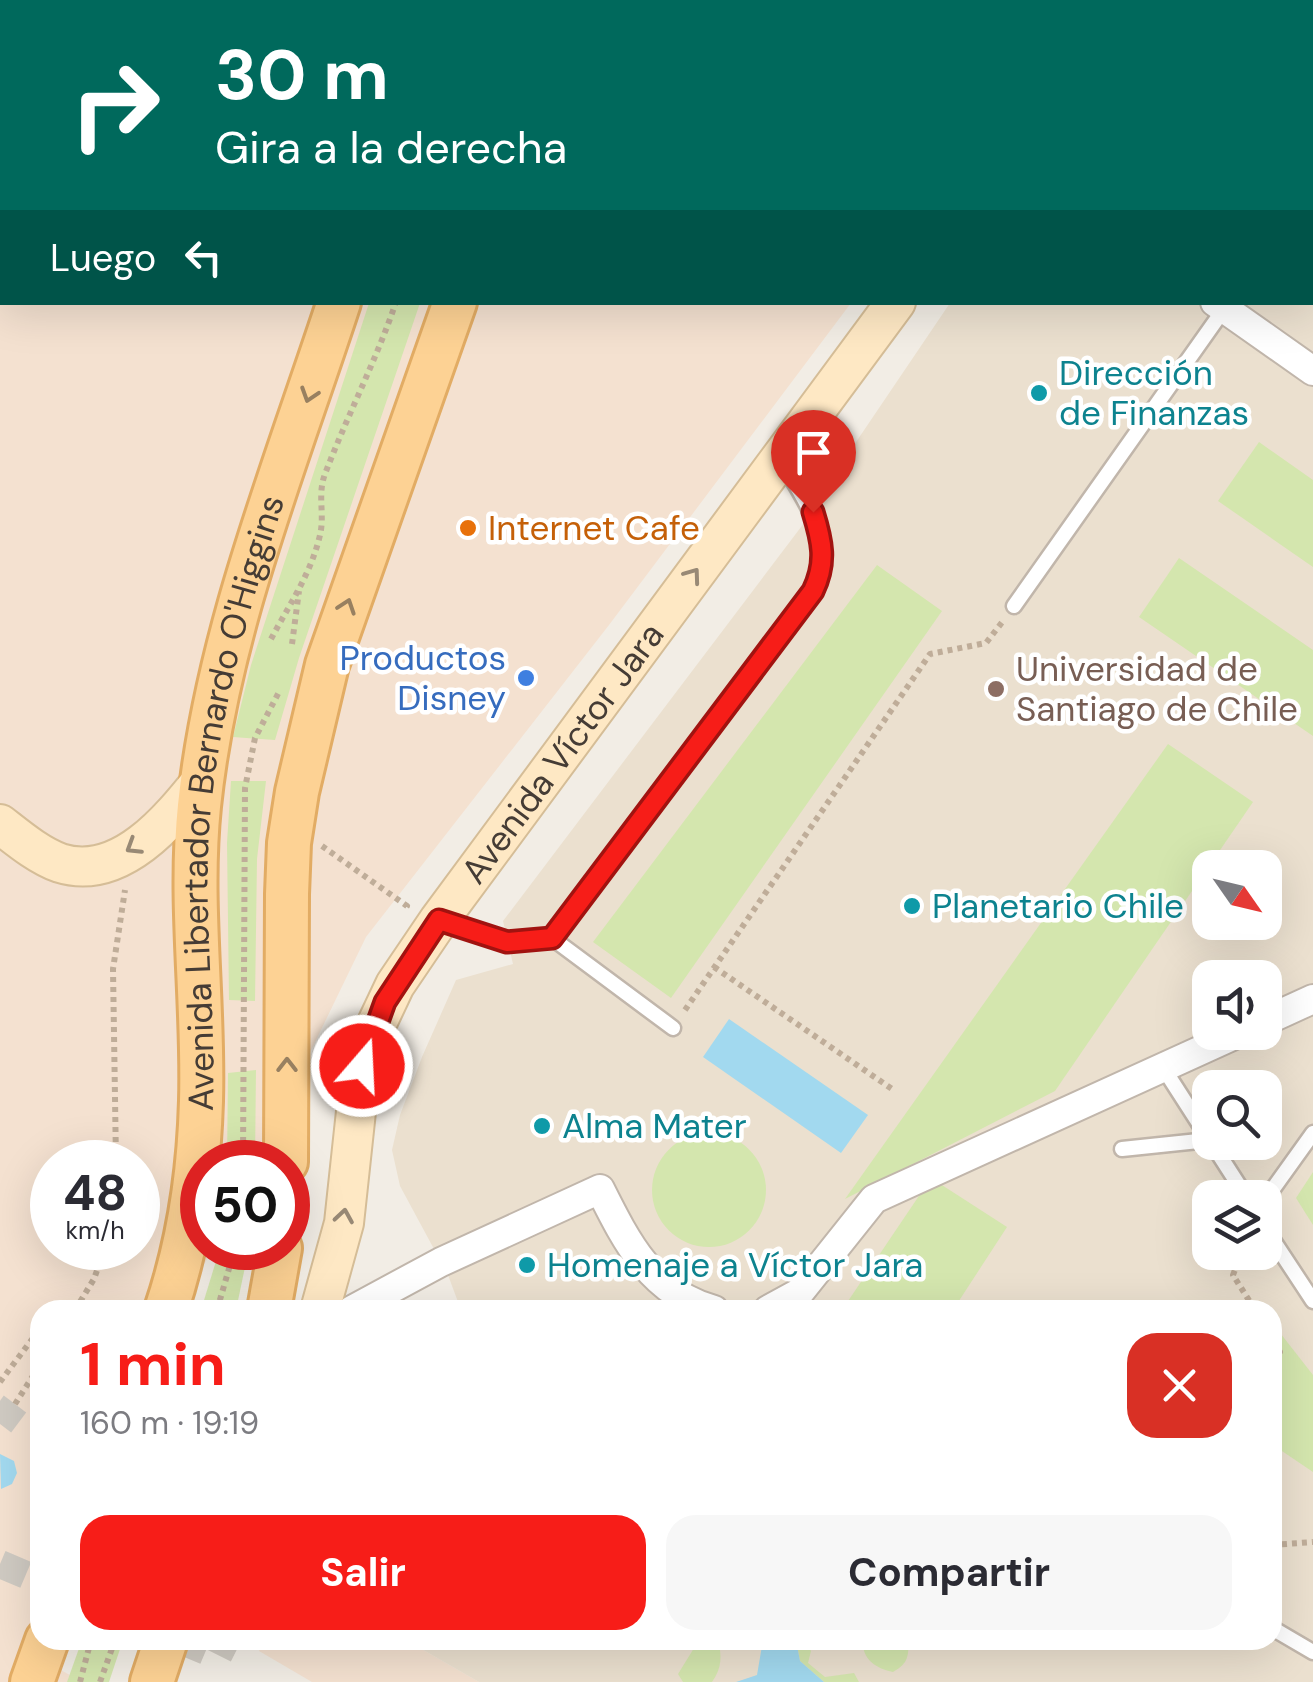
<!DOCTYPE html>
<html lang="es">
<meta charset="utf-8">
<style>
:root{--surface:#fff;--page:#f7f7f7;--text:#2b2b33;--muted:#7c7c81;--accent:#f71d18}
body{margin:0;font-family:"DM Sans",sans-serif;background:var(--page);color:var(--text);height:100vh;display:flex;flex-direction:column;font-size:38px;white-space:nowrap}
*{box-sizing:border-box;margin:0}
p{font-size:32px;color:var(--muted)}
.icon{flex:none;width:55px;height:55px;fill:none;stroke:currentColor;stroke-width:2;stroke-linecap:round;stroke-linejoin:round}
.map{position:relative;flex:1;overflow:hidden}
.side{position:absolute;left:30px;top:1300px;width:1252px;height:350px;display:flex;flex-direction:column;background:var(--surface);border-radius:30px;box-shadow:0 10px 40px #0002}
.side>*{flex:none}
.top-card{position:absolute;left:0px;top:0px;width:1315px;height:305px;box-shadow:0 10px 40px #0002;background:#00695c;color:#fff;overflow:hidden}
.needle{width:65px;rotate:124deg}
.tools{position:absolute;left:1192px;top:850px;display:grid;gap:20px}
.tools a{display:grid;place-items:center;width:90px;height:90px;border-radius:20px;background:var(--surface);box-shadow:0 10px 40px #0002;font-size:50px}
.speed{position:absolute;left:30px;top:1140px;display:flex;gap:20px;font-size:50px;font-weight:700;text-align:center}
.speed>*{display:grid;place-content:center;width:130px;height:130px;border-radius:50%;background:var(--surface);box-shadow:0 10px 40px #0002;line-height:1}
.speed small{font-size:25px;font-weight:400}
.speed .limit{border:15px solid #d22;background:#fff;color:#111}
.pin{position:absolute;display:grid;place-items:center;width:85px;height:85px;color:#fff;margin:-102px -42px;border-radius:50% 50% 50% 0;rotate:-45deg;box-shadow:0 0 10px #0007}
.pin .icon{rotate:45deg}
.me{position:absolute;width:110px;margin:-55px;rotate:19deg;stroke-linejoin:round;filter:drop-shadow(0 0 8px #0008)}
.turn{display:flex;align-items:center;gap:35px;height:210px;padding:0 50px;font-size:45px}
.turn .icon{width:130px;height:130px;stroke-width:2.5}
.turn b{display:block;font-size:70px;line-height:85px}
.then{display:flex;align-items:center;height:95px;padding:0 50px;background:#0003;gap:20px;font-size:38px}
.round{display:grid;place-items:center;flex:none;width:105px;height:105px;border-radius:30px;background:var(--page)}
.head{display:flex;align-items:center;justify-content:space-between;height:170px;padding:0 50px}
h1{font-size:60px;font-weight:700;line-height:75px;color:var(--accent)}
.cta{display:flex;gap:20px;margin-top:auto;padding:20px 50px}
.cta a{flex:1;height:115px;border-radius:30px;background:var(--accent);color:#fff;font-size:40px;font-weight:700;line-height:115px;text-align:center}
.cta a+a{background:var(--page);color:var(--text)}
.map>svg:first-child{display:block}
</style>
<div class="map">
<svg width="1313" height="1682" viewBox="0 0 1313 1682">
<rect width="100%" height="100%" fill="#f2ede5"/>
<!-- residential -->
<polygon fill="#e6ded3" points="629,0 1080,0 628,2"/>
<!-- commercial -->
<g fill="#f4e1d0" fill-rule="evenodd">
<path d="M0,0l857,2h-855v300l849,1 -242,322 -243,312 -109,225h-55v86h12l-38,62h-136v305l-15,36 58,31h-83zM52,1162h86v86h-86z"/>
<polygon points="263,1640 406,1640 479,1682 312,1682 259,1651"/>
</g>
<!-- education -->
<path fill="#ebe0cf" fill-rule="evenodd" d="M1165,0h148v1682h-834l-73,-42h866v-330h-811l-13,-35 -48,-89 -8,-36 8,-35 22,-58 34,-77 57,-16 -10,-43 323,-427 3,-12 121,-179 362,-1v-300h-149zM1210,868h55v54h-55zM1210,978h55v54h-55zM1210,1088h55v54h-55zM1210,1198h55v54h-55z"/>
<!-- green -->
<g fill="#d4e6ae">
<polygon points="369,303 420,303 299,658 275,740 233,737 251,665"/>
<polygon points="1259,442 1313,480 1313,567 1218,501"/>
<polygon points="1179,558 1313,650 1313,736 1139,617"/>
<polygon points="877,565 942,611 671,998 593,942"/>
<polygon points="1168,744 1253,802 1055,1091 845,1199"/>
<polygon points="231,781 266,781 257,859 255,1001 229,1000 227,843"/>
<polygon points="256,1070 255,1162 227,1162 228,1073"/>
<circle cx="709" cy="1190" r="57"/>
<polygon points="1313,1172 1313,1225 1296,1198"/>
<polygon points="931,1178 1007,1227 953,1310 842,1310"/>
<polygon points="220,1248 249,1248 236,1310 201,1310"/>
<polygon points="1277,1329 1313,1375 1313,1472 1273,1445 1272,1335"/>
<polygon points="82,1640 123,1640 109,1682 67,1682"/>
<path d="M699,1640h19c4,16 4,28 -6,42h-29l-5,-8z"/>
<polygon points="796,1640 804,1640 811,1651 808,1663 825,1677 854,1673 859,1682 824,1682 800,1661"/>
<path d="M863,1640h46c-1,16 0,23 -16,32 -16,-3 -32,-13 -30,-32z"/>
</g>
<!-- water -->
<g fill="#a2d9ef">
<polygon points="729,1019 868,1115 841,1153 703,1057"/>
<polygon points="0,1454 14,1461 17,1473 12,1484 1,1489"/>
<polygon points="763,1640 796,1640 800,1661 824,1682 736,1682 757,1675"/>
</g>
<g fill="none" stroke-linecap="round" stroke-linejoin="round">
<!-- street-tunnel -->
<g stroke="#cfcac2" stroke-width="28" stroke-dasharray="28 14" stroke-linecap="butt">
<polyline points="0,1424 15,1404"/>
<polyline points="0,1564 40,1581"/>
<polyline points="180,1640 218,1656 226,1640"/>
<polyline points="103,1644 104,1640"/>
</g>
<defs>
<g id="lane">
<polyline points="1014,606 1224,309"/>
<polyline points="442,920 507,942 552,938 673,1028"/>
<path d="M552,938l261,-347c23,-49 -6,-86 -30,-128"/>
<polyline points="1164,1069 1247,1198"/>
<polyline points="1122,1149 1208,1140"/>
<polyline points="1265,1200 1313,1133"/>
<polyline points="1265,1228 1313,1301"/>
<polyline points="1272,1628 1313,1652"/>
</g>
<g id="street">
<polyline points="1036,0 1044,2"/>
<polyline points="0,80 2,81"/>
<polyline points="1215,302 1313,371"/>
<polyline points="1265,1021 1313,999"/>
<path d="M352,1310l89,-48 159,-73c27,54 52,104 114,121"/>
<polyline points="768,1310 799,1293 874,1199 1241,1032"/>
</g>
<g id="secondary">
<polyline points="1115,2 1117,0"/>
<path d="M0,824c18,14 38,31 60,39 60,19 110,-43 142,-83"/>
<path id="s1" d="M320,1310l24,-87 14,-130 12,-55 25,-53 44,-65 457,-618"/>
</g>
<g id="primary">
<polyline points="438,2 439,0"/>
<polyline points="561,2 562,0"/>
<polyline points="286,1162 287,894 289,843 297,792 327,665 455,302"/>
<path id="s2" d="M166,1310c23,-68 33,-137 35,-209 3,-98 -12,-197 -2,-295 18,-173 86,-339 140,-504"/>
<polyline points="269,1310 280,1248"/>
<polyline points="32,1682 47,1640"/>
<polyline points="152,1682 166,1640"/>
</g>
</defs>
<!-- lane casing -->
<use href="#lane" stroke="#c1b6ab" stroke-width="19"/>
<!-- street casing -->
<use href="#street" stroke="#c1b6ab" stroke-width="32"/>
<!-- secondary casing -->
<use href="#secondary" stroke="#d5bd97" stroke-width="42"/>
<!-- primary casing -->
<use href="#primary" stroke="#e2ac64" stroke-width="48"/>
<!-- path -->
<g stroke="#bfad99" stroke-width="6" stroke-dasharray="5 5" stroke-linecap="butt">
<polyline points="498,2 499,0"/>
<path d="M271,639c18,-34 40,-65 49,-104 5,-21 -3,-40 5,-61 22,-58 51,-113 71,-172"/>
<polyline points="292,644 299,591"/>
<polyline points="322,846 407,906 405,909"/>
<polyline points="714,967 892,1089"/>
<polyline points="685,1010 930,654 986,643 1003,621"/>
<polyline points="116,1162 113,969 125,890"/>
<polyline points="243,1162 245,788 255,738 280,690"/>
<polyline points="1242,1252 1233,1275 1255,1310"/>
<polyline points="75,1310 94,1279 105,1248"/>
<polyline points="217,1310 235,1248"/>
<polyline points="1272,1340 1280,1352 1272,1365"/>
<polyline points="0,1382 36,1334 40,1337"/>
<polyline points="15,1404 40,1365"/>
<polyline points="1272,1545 1313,1542"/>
<polyline points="80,1682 91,1640"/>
<polyline points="100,1682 115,1640"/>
</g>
<!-- lane -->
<use href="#lane" stroke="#fff" stroke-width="14"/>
<!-- street -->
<use href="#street" stroke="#fff" stroke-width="28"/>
<!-- secondary -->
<use href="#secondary" stroke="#fee8c4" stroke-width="38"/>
<!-- primary -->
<use href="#primary" stroke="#fdd294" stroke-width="42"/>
</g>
<!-- one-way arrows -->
<defs><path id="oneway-chevron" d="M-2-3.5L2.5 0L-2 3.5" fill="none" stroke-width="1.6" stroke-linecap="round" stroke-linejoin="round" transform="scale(2.5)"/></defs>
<g stroke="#988060">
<use href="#oneway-chevron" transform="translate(309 395) rotate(108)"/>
<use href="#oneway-chevron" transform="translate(347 606) rotate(-71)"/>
<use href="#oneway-chevron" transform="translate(287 1065) rotate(-90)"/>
</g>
<g stroke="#988975">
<use href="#oneway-chevron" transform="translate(693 575) rotate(-54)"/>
<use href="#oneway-chevron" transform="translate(133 847) rotate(148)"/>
<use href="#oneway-chevron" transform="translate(344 1216) rotate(-81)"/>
</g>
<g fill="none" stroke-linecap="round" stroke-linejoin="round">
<defs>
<path id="route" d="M362,1066l23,-64 54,-82 68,22 45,-4 261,-347c14,-29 9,-50 0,-79"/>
</defs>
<!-- route casing -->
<use href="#route" stroke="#a11310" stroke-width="25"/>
<!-- route -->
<use href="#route" stroke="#f71d18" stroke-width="18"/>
</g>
<!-- markers -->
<g fill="#0f9aa8" stroke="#fff" stroke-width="4">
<circle cx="1039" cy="393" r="10"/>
<circle cx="912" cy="906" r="10"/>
<circle cx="542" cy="1126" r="10"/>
<circle cx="527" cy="1265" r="10"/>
</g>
<circle fill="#e8710a" stroke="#fff" stroke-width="4" cx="468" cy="528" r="10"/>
<circle fill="#3f7fe0" stroke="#fff" stroke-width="4" cx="526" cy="678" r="10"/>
<circle fill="#8d6e63" stroke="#fff" stroke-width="4" cx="996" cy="689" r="10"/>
<g text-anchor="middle" stroke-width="9" stroke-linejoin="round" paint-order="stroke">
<!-- culture labels -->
<g font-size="35" fill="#0d838f" stroke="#fff" text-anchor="start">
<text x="1059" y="385">Dirección<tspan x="1059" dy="40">de Finanzas</tspan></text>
<text x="932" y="918">Planetario Chile</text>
<text x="562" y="1138">Alma Mater</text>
<text x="547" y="1277">Homenaje a Víctor Jara</text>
</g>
<!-- food labels -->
<g font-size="35" fill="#c56008" stroke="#fff" text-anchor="start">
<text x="488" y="540">Internet Cafe</text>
</g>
<!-- shop labels -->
<g font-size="35" fill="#366cbe" stroke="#fff" text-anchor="end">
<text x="506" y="670">Productos<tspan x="506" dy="40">Disney</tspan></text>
</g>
<!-- education labels -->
<g font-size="35" fill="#785e54" stroke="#fff" text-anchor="start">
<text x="1016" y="681">Universidad de<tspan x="1016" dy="40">Santiago de Chile</tspan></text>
</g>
<!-- street labels -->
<g font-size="35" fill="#453c35" stroke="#fff">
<text dy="12" stroke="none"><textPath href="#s1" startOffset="622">Avenida Víctor Jara</textPath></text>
<text dy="12" stroke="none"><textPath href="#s2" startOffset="515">Avenida Libertador Bernardo O'Higgins</textPath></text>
</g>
</g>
</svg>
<div class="tools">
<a><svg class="needle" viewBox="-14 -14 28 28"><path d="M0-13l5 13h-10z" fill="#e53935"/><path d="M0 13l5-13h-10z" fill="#7c7c81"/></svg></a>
<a><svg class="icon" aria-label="sound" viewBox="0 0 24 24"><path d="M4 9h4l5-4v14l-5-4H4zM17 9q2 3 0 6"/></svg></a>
<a><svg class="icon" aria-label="search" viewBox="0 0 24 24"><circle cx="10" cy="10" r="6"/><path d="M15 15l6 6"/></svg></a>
<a><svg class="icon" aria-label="layers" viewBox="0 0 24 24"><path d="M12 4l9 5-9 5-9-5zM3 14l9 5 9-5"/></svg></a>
</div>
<div class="speed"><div>48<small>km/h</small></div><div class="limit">50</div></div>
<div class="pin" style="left:813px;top:512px;background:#d93025"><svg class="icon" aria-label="arrive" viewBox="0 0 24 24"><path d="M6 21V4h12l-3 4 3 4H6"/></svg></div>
<svg class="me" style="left:362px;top:1066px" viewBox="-20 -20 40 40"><circle r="17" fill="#f71d18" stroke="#fff" stroke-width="3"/><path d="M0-11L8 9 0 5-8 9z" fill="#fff"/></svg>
<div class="top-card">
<div class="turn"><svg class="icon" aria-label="right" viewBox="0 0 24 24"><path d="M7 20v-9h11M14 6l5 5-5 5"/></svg><div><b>30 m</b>Gira a la derecha</div></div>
<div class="then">Luego<svg class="icon" aria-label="left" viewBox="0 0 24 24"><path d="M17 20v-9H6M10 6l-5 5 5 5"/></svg></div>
</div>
<section class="side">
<div class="head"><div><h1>1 min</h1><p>160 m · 19:19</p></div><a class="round" style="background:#d93025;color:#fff"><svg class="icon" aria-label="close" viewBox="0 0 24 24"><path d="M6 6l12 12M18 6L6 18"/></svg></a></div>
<div class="cta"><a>Salir</a><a>Compartir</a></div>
</section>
</div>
